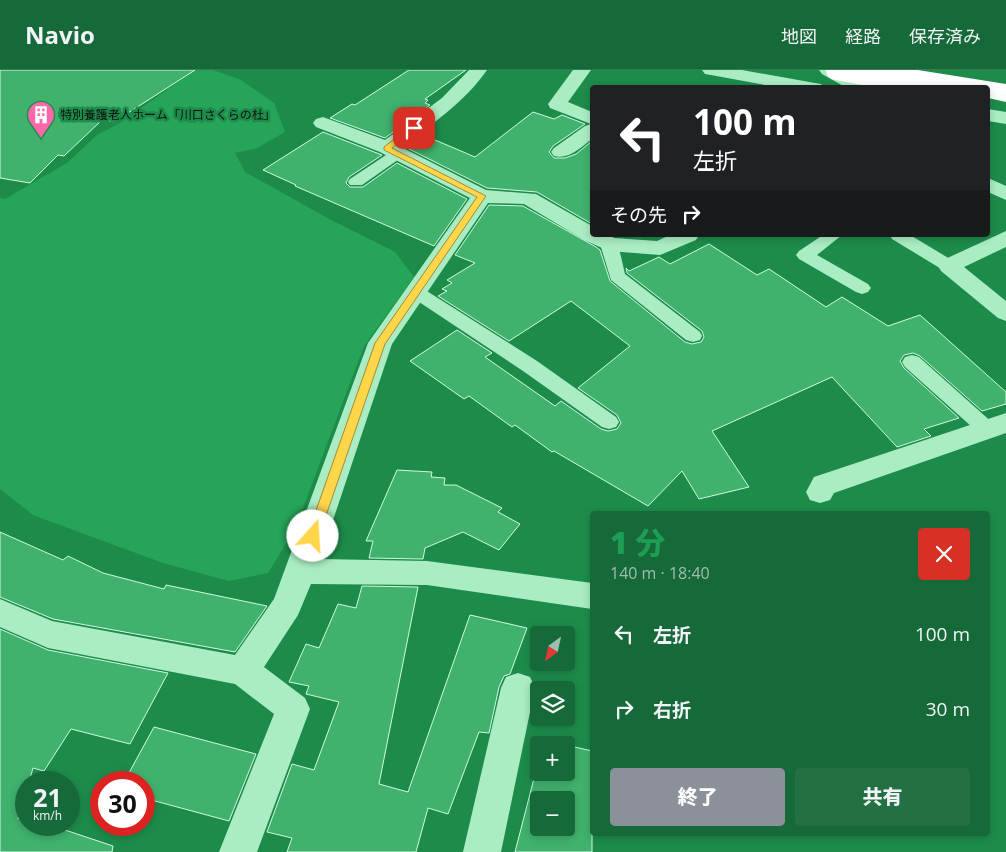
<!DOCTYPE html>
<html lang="ja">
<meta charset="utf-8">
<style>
:root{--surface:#166938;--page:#237143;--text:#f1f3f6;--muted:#9ebfae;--line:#357c53;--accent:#8c9099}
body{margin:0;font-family:"Open Sans","Noto Sans JP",sans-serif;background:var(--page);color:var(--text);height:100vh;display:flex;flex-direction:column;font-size:19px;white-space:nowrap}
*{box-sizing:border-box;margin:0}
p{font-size:16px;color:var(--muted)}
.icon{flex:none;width:28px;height:28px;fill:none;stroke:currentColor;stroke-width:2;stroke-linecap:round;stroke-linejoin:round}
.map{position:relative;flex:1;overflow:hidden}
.side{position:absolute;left:590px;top:441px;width:400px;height:325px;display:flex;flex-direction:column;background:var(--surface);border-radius:5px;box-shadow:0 2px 8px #0003}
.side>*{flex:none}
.guide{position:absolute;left:590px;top:15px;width:400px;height:152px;border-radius:5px;box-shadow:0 2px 8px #0003;background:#202124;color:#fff;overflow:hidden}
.needle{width:32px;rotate:213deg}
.buttons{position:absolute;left:530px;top:556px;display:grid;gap:10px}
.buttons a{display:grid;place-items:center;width:45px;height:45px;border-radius:5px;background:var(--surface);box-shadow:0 2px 8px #0003;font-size:25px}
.speed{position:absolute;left:15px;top:701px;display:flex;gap:10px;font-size:25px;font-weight:700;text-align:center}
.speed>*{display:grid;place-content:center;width:65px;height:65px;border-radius:50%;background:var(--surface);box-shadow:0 2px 8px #0003;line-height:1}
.speed small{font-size:12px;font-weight:400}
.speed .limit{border:8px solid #d22;background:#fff;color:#111}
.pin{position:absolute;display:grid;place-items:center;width:42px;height:42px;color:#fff;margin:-21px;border-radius:10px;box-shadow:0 2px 8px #0006}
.me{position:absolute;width:55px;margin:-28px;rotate:19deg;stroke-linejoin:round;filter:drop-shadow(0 0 4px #0008)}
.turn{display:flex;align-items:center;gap:18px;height:105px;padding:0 20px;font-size:22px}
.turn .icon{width:65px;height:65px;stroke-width:2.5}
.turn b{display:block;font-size:35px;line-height:42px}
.then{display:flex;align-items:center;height:48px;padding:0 20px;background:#0003;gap:10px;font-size:19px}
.round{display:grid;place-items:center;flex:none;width:52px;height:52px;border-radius:5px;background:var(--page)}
.headline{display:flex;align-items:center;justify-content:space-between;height:85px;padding:0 20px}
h1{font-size:30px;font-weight:800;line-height:38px;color:#1e9e55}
.cta{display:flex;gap:10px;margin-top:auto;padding:10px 20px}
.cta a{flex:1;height:58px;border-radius:5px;background:var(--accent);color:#fff;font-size:20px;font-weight:800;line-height:58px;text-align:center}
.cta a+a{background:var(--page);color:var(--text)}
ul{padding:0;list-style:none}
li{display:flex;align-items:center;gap:15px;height:75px;padding:0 20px}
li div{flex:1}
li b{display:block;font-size:19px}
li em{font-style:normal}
header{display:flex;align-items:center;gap:30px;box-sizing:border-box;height:70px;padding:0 25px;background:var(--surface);border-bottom:1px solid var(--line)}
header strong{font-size:24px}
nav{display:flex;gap:28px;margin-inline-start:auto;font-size:18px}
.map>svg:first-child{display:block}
</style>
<header>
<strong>Navio</strong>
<nav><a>地図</a><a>経路</a><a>保存済み</a></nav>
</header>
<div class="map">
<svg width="1006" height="782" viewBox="0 0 1006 782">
<rect width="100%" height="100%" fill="#1d8c4b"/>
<!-- green -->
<polygon fill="#26a558" points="195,0 213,0 241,10 274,33 285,62 257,78 235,83 245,102 331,150 395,182 414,207 364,276 295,459 268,503 229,511 163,493 33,445 0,419 0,128 5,129 67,93 97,65 120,53"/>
<!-- building -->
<g fill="#41b26e" stroke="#cff9e0" fill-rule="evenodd">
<polygon points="0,0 195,0 114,52 103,49 64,86 58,85 30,113 0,108"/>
<polygon points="409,0 466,0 425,29 428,30 425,33 430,35 385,68 330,48 352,34 355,35"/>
<polygon points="533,42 554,49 562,45 585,54 553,76 549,82 554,88 565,88 576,84 592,71 592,154 537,122 487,118 405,77 421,64 475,87"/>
<polygon points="323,62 382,85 349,107 346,113 350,117 363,117 397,93 467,129 434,176 295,116 296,115 263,100"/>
<polygon points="489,135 523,136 596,177 600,180 610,211 685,272 692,274 701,272 704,267 702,261 627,203 626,198 629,201 659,187 670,194 709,174 757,205 769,199 826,237 842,227 888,256 920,245 1006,322 1006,334 982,341 920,286 913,283 904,285 900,291 904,298 959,348 924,359 931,366 897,377 832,307 712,361 749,417 699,429 682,401 648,436 554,381 552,382 515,355 512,357 469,326 464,329 410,291 457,260 492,283 485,287 555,336 561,331 601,359 608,361 617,359 621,353 617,345 578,318 630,276 571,231 509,271 438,226 447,221 442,219 452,213 447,210 475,193 455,185"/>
<polygon points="397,400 432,402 431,407 445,408 444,415 456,415 502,438 498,442 520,454 499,480 463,462 425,478 423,489 369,488 373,471 366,471"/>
<polygon points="0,462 63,490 68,486 103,503 164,519 166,515 267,536 235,582 53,549 0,527"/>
<polygon points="362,516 418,517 379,714 408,722 470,545 527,558 510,604 504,606 499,617 489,663 479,662 448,744 428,738 416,782 287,782 292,768 267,762 292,694 314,700 339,632 306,624 309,616 289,612 306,574 319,578 338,534 356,538"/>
<polygon points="0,559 48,580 168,603 130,674 71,659 44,701 33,698 29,712 26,712 26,721 18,749 20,745 26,747 26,755 50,755 113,776 112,782 0,782"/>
<polygon points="154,657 256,684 229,751 144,728 144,712 124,712"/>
<path d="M566,675l26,6v101h-77l24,-93v13h27zM539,730h27v28h-27z"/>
</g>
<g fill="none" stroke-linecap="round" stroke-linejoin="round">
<!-- service -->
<g fill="#aaedc4" fill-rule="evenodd">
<polygon points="397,79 402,81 405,84 402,87 362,115 350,115 348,112 350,109 392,81"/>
<polygon points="823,165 842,165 817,185 868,214 871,218 868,222 862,224 856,222 799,189 796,185 799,181"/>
<polygon points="890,165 910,165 955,192 958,196 955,200 949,201 943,200 892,169"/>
<polygon points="609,169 615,170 618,174 625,204 700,262 702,266 700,270 693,272 686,270 611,210 600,174 603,170"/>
<polygon points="416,216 422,218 537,291 616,347 619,352 616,357 609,359 602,357 523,301 410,226 407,222 410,218"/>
<polygon points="912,285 919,287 995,355 998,360 995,365 988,367 981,365 905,297 902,292 905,287"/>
</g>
<!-- minor -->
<g fill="#aaedc4" fill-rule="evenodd">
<path d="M469,0h18c-23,33 -55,54 -86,77l85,43 50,4 56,32v9h17l5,3 43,3 13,-6h29l-3,5 -36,15 -51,-4 -25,-11 -60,-36 -36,-1 -96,141 -72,215 107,2 165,22v26l-165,-24 -116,-1 -13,31 -34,52 41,31 5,11 -53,143h-38l55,-138 -39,-30 -187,-36 -48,-21v-28l52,22 183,34 39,-56 94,-256 102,-145 -90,-46 -64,-25 -3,-4 3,-4 7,-2 62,23 57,-42z"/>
<path d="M573,0h18l-23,32 24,10v27c-11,8 -23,21 -38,17l-3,-4 3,-4 31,-22 6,-2 -41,-16 -2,-4z"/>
<polygon points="988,108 1006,116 1006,130 988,122"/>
<polygon points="1006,161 1006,177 964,197 1006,231 1006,251 998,248 941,201 938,196 941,191"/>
<polygon points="1006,343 1006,363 834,423 830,430 820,433 810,430 806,422 814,407"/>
<polygon points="518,603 530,607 535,618 501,782 463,782 501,618 506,607"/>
</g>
<!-- tertiary -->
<g fill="#aaedc4" fill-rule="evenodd">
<polygon points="702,0 742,0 815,13 821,14 824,18 781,18 711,5 705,4"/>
<polygon points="819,0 841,0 868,14 871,18 847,18 822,4"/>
<polygon points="988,39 1006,42 1006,54 988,51"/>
</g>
<!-- trunk -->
<g fill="#f8fffb" fill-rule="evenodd">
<polygon points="904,6 949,13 955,14 958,18 911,18 898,15 895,11 898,7"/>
<polygon points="988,18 1006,20 1006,32 988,28"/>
</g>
<!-- motorway -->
<polygon fill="#fff" fill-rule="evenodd" points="875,0 918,0 1006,14 1006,24 988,22 988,18 962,18 878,4"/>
<!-- motorway-bridge -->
<polyline stroke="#fff" stroke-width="20" points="836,0 931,18"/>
</g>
<!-- route -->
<polygon fill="#ffd54a" stroke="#a68a30" points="411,56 418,58 392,78 486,126 385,274 319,466 317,469 309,469 307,466 375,273 477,127 384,80 384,77"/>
<!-- icons -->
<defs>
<symbol id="building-pin" viewBox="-11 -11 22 30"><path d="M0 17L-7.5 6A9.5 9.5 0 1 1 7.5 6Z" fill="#fc68aa" stroke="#1d8c4b"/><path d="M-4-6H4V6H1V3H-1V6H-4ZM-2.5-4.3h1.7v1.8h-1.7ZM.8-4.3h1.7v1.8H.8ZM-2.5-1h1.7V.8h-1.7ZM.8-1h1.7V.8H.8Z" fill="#fff"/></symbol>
</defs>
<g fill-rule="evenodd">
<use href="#building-pin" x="25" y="29" width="32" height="43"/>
</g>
<g text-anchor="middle" stroke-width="5" stroke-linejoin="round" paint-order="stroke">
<!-- far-poi labels -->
<g font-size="12" fill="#111" stroke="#1d8c4b" text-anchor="start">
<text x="60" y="49">特別養護老人ホーム「川口さくらの杜」</text>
</g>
</g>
</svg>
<div class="buttons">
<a><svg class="needle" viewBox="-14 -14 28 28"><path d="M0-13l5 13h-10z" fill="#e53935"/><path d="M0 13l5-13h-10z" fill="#9ebfae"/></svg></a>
<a><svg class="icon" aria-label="layers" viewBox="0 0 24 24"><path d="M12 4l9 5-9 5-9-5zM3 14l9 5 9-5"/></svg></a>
<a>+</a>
<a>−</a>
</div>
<div class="speed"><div>21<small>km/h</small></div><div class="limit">30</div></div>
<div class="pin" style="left:414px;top:58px;background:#d93025"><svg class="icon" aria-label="arrive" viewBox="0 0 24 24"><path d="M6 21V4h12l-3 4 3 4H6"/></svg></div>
<svg class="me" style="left:313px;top:466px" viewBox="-20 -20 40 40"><circle r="19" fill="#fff"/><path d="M0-13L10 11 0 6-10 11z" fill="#ffd54a"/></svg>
<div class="guide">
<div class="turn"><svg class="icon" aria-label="left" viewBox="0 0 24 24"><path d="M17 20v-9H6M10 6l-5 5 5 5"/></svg><div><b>100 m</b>左折</div></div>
<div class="then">その先<svg class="icon" aria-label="right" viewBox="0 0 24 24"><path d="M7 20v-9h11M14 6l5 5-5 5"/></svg></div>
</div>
<section class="side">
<div class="headline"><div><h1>1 分</h1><p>140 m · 18:40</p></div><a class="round" style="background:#d93025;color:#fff"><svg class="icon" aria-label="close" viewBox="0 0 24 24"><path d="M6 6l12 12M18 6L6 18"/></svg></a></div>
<ul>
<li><svg class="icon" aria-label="left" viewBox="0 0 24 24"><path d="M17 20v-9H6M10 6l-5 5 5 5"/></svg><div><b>左折</b></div><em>100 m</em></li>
<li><svg class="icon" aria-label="right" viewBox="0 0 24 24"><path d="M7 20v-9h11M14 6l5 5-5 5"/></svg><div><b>右折</b></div><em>30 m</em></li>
</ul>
<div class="cta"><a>終了</a><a>共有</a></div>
</section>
</div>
